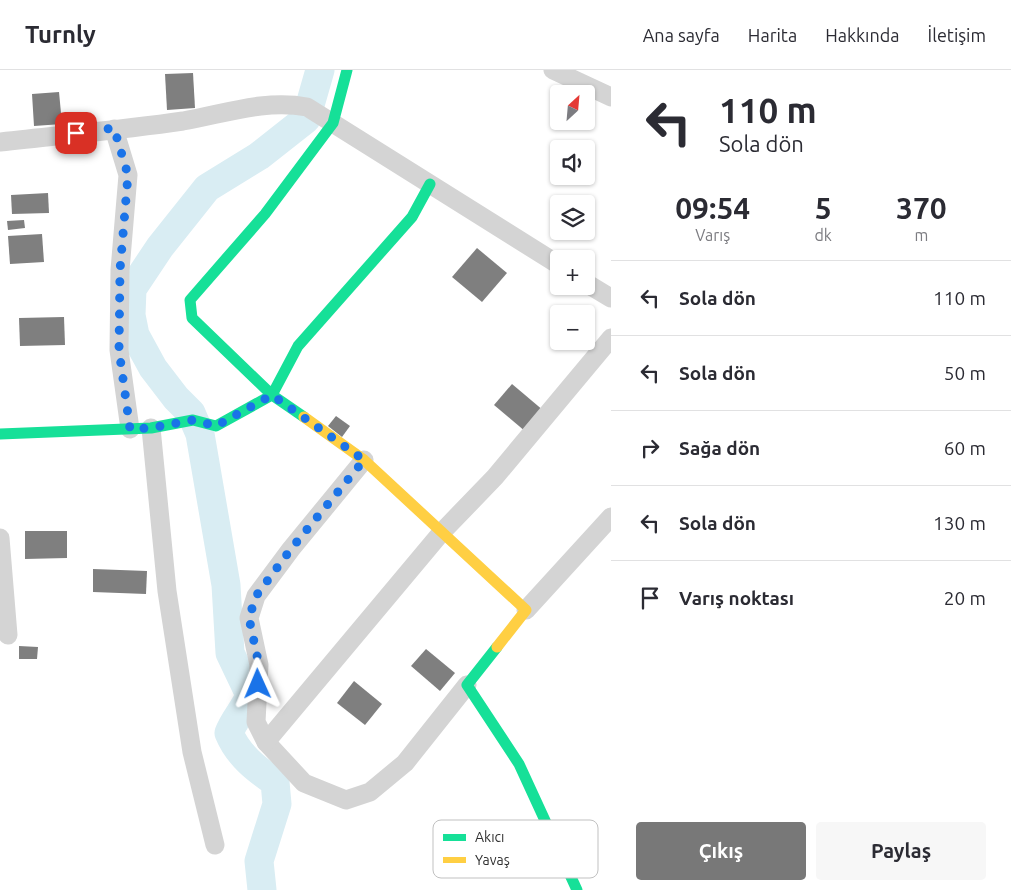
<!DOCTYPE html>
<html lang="tr">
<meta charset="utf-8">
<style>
:root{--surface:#fff;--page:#f7f7f7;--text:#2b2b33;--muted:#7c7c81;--line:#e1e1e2;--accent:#787878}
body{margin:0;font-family:Ubuntu,sans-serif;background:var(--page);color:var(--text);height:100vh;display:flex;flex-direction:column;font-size:19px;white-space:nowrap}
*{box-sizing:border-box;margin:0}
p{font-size:16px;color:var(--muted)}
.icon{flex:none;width:28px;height:28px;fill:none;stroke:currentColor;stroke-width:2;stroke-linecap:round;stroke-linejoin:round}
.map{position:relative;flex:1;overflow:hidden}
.side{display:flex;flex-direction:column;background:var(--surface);width:400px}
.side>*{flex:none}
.banner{background:#fff;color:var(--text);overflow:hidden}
.needle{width:32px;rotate:26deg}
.buttons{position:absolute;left:550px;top:15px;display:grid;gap:10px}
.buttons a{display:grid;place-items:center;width:45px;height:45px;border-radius:5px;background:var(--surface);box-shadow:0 1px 4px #0004;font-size:25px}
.pin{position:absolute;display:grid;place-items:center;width:42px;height:42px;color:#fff;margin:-21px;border-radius:10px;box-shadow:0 2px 8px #0006}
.me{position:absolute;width:55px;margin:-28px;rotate:359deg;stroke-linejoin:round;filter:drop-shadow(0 0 4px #0008)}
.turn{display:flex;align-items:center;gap:18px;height:105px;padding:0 25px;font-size:22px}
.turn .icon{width:65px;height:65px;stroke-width:2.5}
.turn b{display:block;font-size:35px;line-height:42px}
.eta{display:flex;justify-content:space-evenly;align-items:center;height:85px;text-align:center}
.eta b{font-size:30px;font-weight:700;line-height:35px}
.action{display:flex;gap:10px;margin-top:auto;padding:10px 25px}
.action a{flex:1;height:58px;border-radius:5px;background:var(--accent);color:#fff;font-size:20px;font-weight:700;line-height:58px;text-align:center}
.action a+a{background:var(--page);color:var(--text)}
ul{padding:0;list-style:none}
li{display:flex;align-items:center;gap:15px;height:75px;padding:0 25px;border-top:1px solid var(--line)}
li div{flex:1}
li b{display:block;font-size:19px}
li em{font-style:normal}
header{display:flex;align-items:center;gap:30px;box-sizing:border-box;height:70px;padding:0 25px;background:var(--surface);border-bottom:1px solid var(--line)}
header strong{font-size:24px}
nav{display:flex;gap:28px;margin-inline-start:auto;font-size:18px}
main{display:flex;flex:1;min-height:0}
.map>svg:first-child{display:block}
</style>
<header>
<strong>Turnly</strong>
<nav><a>Ana sayfa</a><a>Harita</a><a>Hakkında</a><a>İletişim</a></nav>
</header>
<main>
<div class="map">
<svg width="611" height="820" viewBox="0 0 611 820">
<rect width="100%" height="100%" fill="#fff"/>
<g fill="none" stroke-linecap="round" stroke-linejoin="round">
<!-- river -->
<path stroke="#d9edf3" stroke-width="29" d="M262,820l-3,-29 18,-57 -2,-22c-19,-13 -37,-27 -46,-49 5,-14 16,-24 21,-38l-20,-42 -4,-68 -26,-151 -9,-21 -15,-15 -23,-30 -18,-33 -4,-20 1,-26 28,-42 47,-59 52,-32 47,-37 14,-49"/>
</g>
<!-- building -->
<g fill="#7f7f7f">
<polygon points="193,3 195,38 167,40 165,4"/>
<polygon points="59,22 62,54 34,56 32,24"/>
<polygon points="48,123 49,143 12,144 11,125"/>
<polygon points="24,150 25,158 8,160 7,151"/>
<polygon points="42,164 44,192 10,194 8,166"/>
<polygon points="477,178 507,203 482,232 452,207"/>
<polygon points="64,247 65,275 20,276 19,248"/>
<polygon points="512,314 544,341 526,362 494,335"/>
<polygon points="336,346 350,356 342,367 328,356"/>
<polygon points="25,461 67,461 67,488 25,489"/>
<polygon points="93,499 147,501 146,524 93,522"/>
<polygon points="19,576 38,577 37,589 19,589"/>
<polygon points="426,579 455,603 440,621 411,596"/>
<polygon points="354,611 382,634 365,655 337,633"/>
</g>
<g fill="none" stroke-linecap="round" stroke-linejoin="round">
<!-- street -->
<g stroke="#d4d4d4" stroke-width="19">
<polyline points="553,0 611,27"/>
<polyline points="114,59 128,105 120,200 119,280 130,359"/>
<path d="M0,72c61,-7 122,-12 183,-21 41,-7 82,-22 124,-14l252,158"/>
<polyline points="586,213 611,228"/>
<polyline points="151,358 167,521 192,682 215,775"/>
<polyline points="364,390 291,479 256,526 249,548 259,595 256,652 266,672 304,713 346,730 370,722 405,693 467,615"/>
<polyline points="0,468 8,565"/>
<polyline points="526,540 611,447"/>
<polyline points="266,672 441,463 495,407 611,268"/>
</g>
<!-- fast -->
<g stroke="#16e098" stroke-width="11">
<polyline points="347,0 333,53 265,144 190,230 192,248 272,325 298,276 412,147 430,114"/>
<polyline points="0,364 151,358 193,350 216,356 272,325 304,347"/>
<polyline points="497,577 467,615 519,694 577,820"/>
</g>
<!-- slow -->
<polyline stroke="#ffcf43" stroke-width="11" points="304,347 364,390 526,540 497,577"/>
</g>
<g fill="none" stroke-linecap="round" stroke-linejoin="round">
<!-- route -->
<polyline stroke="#1a73e8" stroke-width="9" stroke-dasharray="0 16.2" points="76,63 114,58 128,105 120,200 119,280 130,359 151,358 193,350 216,356 272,325 364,390 291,479 256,526 249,548 259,595 258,614"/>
</g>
<!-- legend -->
<rect x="433" y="750" width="165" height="58" rx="8" fill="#fff" stroke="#c1c1c1" stroke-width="1"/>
<rect x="443" y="764" width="23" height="7" fill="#16e098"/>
<rect x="443" y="787" width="23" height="6" fill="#ffcf43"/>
<g font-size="14" fill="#303030">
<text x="475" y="772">Akıcı</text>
<text x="475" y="795">Yavaş</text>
</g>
</svg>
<div class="buttons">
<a><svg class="needle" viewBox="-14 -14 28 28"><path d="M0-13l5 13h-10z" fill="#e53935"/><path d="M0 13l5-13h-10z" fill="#7c7c81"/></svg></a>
<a><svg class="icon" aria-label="sound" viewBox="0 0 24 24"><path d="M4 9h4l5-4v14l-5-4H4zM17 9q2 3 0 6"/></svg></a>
<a><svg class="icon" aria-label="layers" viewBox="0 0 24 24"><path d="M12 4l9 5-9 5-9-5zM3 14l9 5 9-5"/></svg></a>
<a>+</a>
<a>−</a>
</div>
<div class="pin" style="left:76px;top:63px;background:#d93025"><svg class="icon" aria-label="arrive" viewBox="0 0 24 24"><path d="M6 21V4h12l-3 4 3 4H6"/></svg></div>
<svg class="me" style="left:258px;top:614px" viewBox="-20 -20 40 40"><path d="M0-17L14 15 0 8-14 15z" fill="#1a73e8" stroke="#fff" stroke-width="4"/></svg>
</div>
<section class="side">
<div class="banner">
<div class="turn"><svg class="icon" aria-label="left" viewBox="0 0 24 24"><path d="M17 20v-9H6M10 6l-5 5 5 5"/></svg><div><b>110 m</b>Sola dön</div></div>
</div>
<div class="eta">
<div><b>09:54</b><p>Varış</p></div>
<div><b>5</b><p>dk</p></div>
<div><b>370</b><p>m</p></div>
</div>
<ul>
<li><svg class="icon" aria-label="left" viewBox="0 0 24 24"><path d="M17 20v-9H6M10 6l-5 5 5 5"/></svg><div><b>Sola dön</b></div><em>110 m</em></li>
<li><svg class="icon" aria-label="left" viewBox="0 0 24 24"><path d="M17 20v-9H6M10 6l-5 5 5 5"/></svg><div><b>Sola dön</b></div><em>50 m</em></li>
<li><svg class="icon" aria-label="right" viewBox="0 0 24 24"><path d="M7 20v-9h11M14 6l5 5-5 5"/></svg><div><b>Sağa dön</b></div><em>60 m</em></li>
<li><svg class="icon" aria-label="left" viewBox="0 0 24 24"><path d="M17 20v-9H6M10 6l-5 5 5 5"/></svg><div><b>Sola dön</b></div><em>130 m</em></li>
<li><svg class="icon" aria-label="arrive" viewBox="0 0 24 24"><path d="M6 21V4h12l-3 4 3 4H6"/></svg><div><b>Varış noktası</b></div><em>20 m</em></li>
</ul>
<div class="action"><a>Çıkış</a><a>Paylaş</a></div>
</section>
</main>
